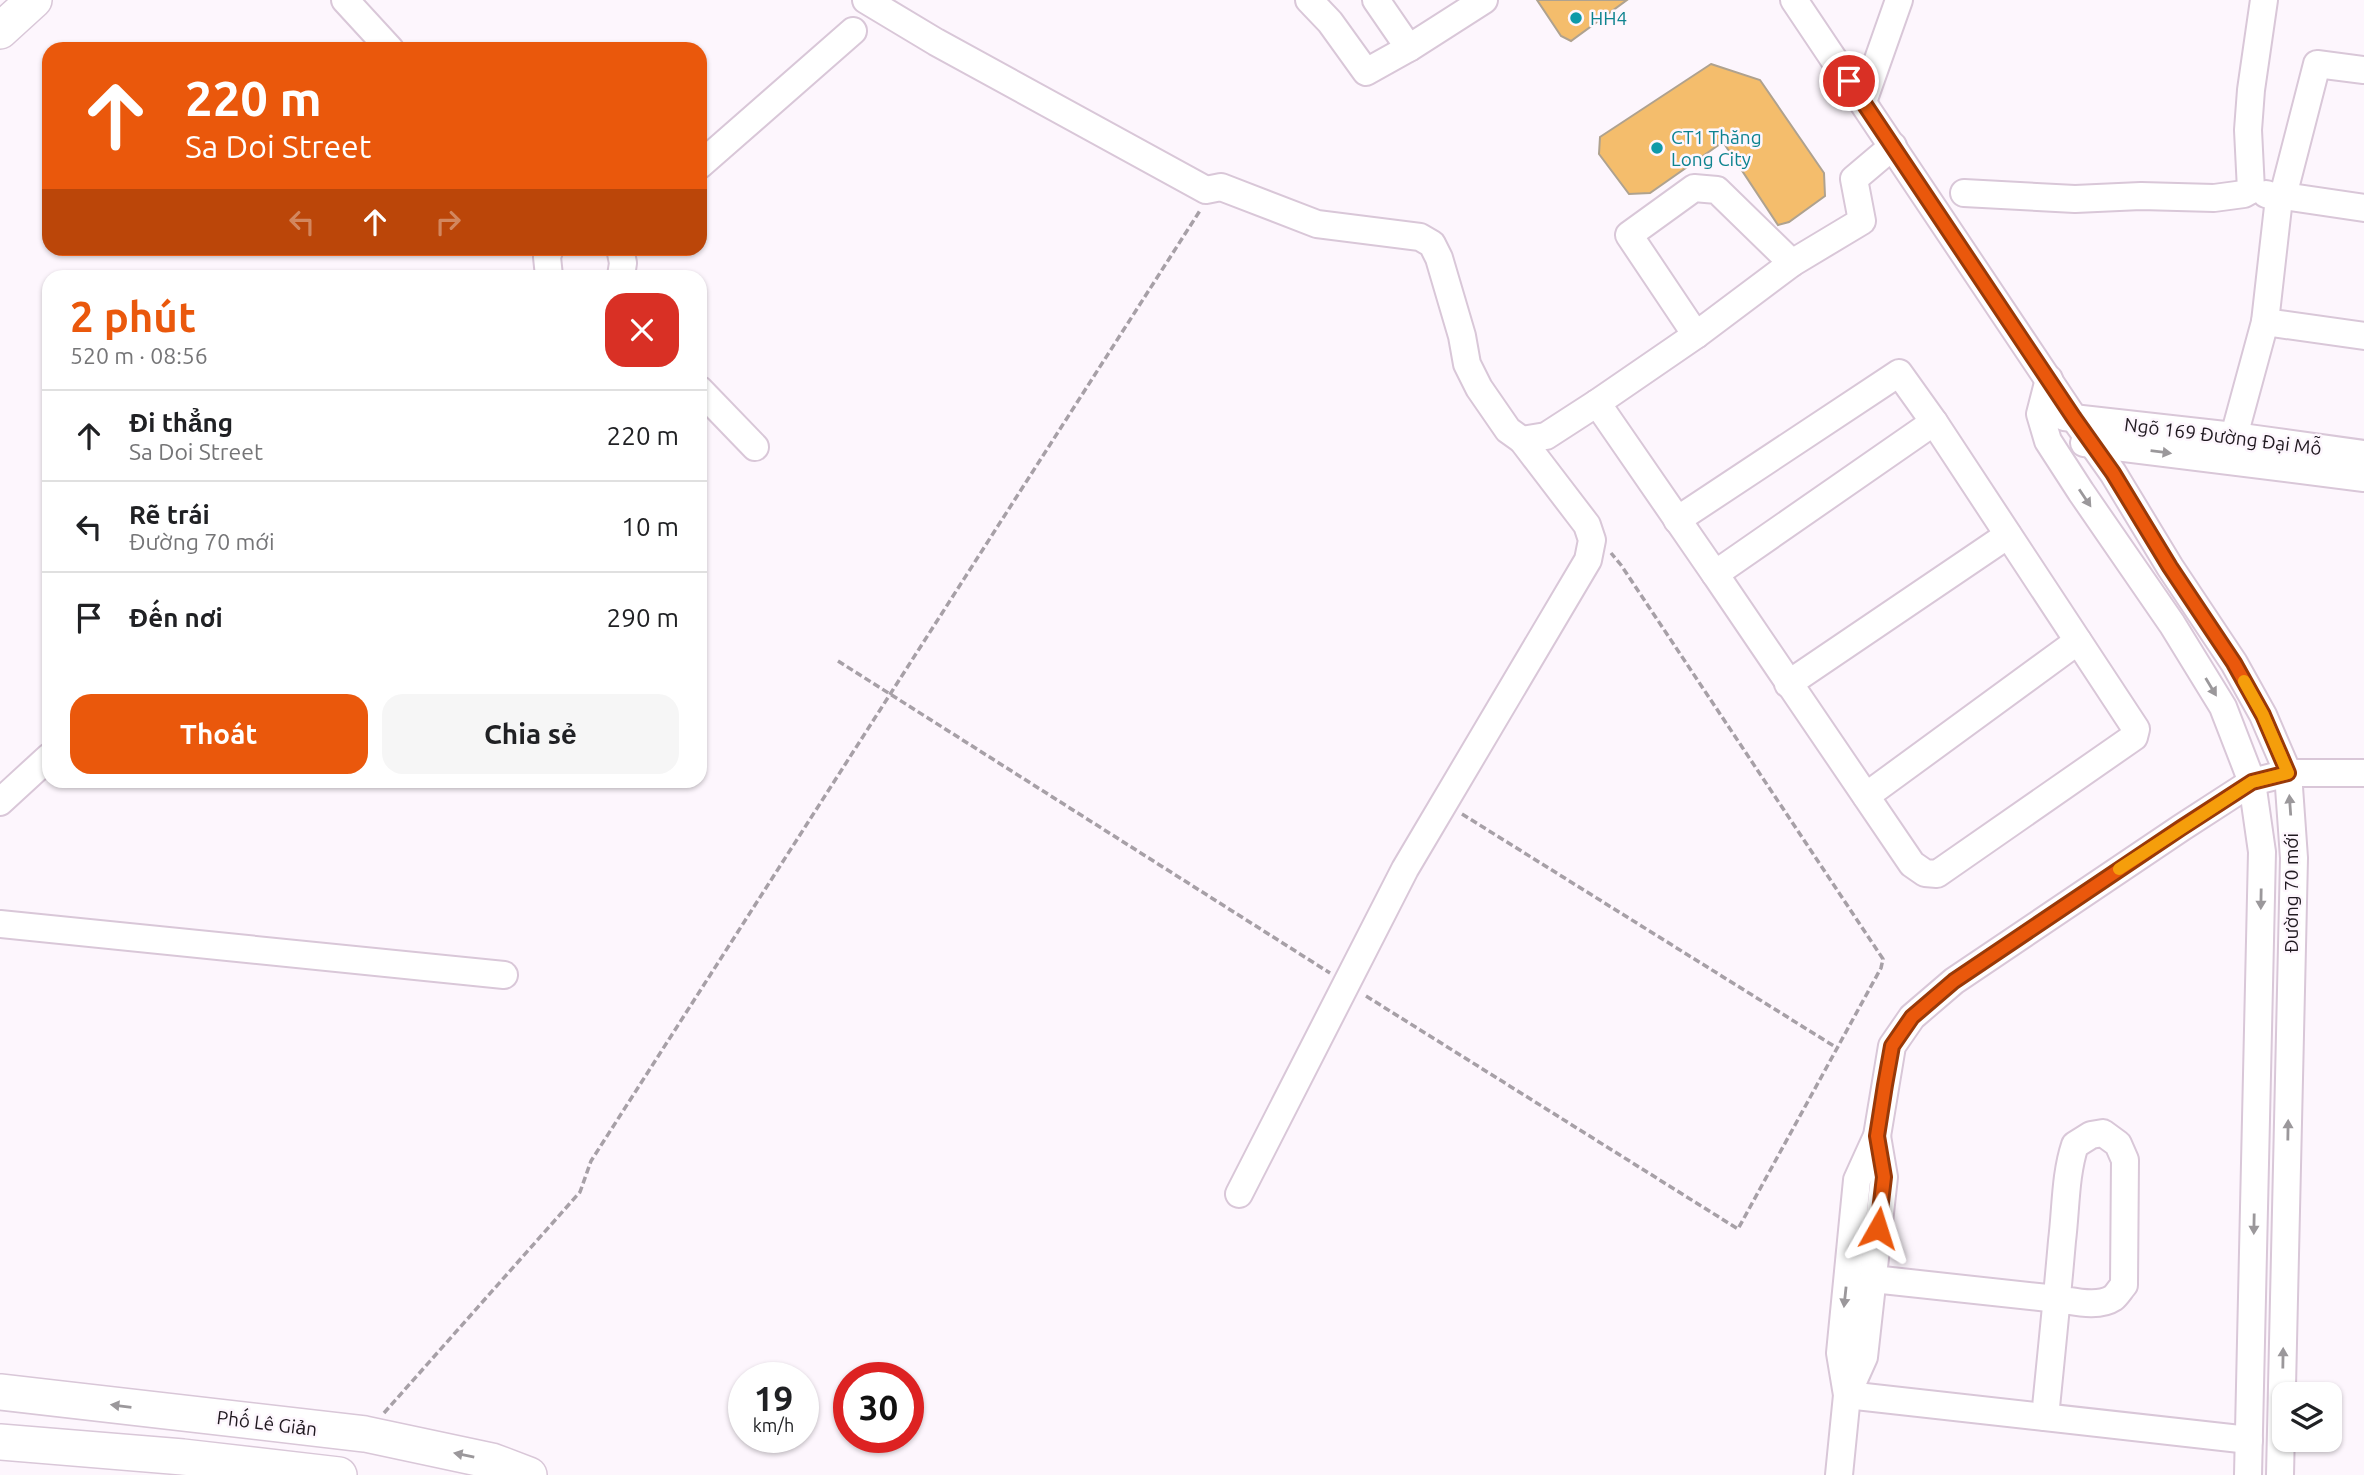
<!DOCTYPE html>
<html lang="vi">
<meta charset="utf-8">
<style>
:root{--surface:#fff;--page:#f6f6f6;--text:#202124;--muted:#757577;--line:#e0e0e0;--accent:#ea580c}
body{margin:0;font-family:Ubuntu,sans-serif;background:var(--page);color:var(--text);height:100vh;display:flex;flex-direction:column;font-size:26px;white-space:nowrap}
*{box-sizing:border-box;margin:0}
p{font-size:23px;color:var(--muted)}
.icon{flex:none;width:38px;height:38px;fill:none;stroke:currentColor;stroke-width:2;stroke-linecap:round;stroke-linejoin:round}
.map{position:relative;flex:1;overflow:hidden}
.details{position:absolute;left:42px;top:270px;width:665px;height:518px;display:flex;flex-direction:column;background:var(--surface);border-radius:21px;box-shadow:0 2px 5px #0004}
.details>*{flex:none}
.top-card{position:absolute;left:42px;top:42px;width:665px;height:214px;border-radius:21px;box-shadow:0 2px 5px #0004;background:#ea580c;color:#fff;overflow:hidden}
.buttons{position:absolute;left:2272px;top:1382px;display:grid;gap:14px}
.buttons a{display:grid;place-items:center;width:70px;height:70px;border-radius:14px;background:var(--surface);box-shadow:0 2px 5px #0004;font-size:35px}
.speed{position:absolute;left:728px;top:1362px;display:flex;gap:14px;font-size:35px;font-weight:700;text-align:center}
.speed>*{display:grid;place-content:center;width:91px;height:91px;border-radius:50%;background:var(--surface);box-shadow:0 2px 5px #0004;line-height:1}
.speed small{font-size:18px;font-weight:400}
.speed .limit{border:10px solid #d22;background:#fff;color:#111}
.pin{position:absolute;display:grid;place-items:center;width:60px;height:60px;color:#fff;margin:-30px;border:4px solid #fff;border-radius:50%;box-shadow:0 2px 7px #0007}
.me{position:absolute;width:77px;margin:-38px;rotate:6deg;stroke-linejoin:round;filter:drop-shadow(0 0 5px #0008)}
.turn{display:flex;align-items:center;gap:24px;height:147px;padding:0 28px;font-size:32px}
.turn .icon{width:91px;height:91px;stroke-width:2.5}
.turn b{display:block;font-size:49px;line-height:60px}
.lanes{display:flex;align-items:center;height:66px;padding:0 28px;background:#0003;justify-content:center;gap:35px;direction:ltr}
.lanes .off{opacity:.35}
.round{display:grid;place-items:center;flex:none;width:74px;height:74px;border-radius:21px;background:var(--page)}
.summary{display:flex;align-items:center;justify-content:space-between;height:119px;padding:0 28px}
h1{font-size:42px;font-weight:700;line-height:52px;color:var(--accent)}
.primary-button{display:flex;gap:14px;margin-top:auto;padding:14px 28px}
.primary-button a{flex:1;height:80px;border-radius:21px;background:var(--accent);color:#fff;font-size:28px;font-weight:700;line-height:80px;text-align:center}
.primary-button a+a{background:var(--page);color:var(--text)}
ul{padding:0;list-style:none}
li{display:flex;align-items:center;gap:21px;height:91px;padding:0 28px;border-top:2px solid var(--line)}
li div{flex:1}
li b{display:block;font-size:26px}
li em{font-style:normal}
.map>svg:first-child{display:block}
</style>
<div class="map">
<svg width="2364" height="1475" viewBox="0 0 2364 1475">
<rect width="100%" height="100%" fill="#fdf6fd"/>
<!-- building -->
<g fill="#f4bd6c" stroke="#afa28f" stroke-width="2">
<polygon points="1537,0 1627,0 1571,41 1561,36"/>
<polygon points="1711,64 1760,80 1824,173 1825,196 1789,222 1778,225 1723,142 1650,193 1629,194 1599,154 1600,137"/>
</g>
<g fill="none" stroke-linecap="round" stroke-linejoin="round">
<defs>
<g id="minor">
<polyline points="345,0 390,49"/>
<polyline points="866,0 936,42 1206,190 1221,187 1317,224 1420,237 1432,244 1439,258 1462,336 1467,364 1479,388 1508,430 1522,440 1546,436 1597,403 1696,335 1792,263 1862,221 1854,179 1893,146"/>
<polyline points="1309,0 1330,22 1366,72 1409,48 1484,0"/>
<polyline points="1376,0 1409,48"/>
<polyline points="1794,0 2074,418 2113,473 2170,567 2234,663 2263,715 2288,773 2294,858 2280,1475"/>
<polyline points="1863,102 1899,0"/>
<polyline points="700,165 853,31"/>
<polyline points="2251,190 2248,130 2251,90 2264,0"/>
<polyline points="1964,193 2075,199 2141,196 2214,198 2244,194 2251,190"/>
<polyline points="2266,194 2279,198 2283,196 2364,208"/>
<polyline points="2283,196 2317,64 2364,70"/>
<polyline points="620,248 623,263 621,276"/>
<polyline points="549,276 547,257 550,248"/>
<polyline points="2265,322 2364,336"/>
<polyline points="1696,335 1629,235 1694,188 1717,190 1792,263"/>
<polyline points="2049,379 2040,414 2048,441 2081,492 2172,624 2223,707 2252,782 2262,852 2248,1475"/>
<polyline points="700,390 755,447"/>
<polyline points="1597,403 1715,574 1934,422"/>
<polyline points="2064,417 2234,436 2364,454"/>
<polyline points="2234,436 2265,322 2279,198"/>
<polyline points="2084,443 2364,478"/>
<polyline points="1677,520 1899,373 1934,422 2136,729 2134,737 1937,874 1925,873 1912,864 1715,574"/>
<polyline points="1788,684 2008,535"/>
<polyline points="1866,796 2078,641"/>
<polyline points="0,802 49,757"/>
<polyline points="0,924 504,975"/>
<polyline points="1239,1194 1405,869 1588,560 1592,540 1587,525 1522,440"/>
<path d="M1873,1279l184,20c16,2 41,9 56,-1 4,-3 8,-10 11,-13l1,-125 -7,-16 -15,-11 -12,2 -16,10c-10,30 -9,64 -13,96 -5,58 -11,117 -17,176"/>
<polyline points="1847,1395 2249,1440"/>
<polyline points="1847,1395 1864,1357 1884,1177 1877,1136"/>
<polyline points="1839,1475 1847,1395 1840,1353 1857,1180 1877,1136 1892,1046 1912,1017 1954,981 2181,828 2252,782 2288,773 2364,773"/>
</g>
<g id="major">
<polyline points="0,31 34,0"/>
<polyline points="0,1392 365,1434 492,1461 529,1475"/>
<polyline points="0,1442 183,1457 339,1475"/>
</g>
</defs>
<!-- minor casing -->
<use href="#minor" stroke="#d9c7d8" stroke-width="30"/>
<!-- major casing -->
<use href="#major" stroke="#d9c7d8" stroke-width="38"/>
<!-- path -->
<g stroke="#a7a0a7" stroke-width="3.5" stroke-dasharray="7 3.5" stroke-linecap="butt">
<polyline points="838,661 1330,973"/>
<polyline points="1462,814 1837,1048"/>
<polyline points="1366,996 1738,1229 1881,968 1883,959 1621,565 1611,553"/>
<polyline points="384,1413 580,1192 591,1161 1201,209"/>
</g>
<!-- minor -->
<use href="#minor" stroke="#fff" stroke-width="26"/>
<!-- major -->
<use href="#major" stroke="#fff" stroke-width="35"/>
</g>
<!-- one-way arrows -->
<defs><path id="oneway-solid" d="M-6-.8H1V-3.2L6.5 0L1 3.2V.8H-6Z" transform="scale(1.75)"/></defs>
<g fill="#9b989b">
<use href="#oneway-solid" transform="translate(2161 452) rotate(7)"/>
<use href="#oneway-solid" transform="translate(2085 498) rotate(56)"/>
<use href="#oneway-solid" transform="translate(2211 687) rotate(59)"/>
<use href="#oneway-solid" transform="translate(2290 805) rotate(-94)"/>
<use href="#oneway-solid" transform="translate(2261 899) rotate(91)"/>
<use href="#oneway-solid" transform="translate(2288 1130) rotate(-89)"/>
<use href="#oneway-solid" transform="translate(2254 1224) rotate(91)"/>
<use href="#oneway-solid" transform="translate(1845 1297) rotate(96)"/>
<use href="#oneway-solid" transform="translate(2283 1358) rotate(-89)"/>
<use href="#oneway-solid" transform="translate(121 1406) rotate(-173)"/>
<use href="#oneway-solid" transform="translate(464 1455) rotate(-168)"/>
</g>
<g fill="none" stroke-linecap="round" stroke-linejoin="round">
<defs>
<polyline id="route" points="1849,81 2074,418 2113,473 2170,567 2234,663 2263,715 2288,773 2252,782 2181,828 1954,981 1912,1017 1892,1046 1885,1085 1877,1136 1884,1177 1878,1228"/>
</defs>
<!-- route casing -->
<use href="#route" stroke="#983908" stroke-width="18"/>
<!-- route -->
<use href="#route" stroke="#ea580c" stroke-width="12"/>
<!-- slow -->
<polyline stroke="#f59e0b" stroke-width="12" points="2119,869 2252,782 2288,773 2263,715 2244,681"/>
</g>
<!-- markers -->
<g fill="#0f9aa8" stroke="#fdf6fd" stroke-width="2.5">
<circle cx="1576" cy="18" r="7"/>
<circle cx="1657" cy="148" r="7"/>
</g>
<g text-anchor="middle" stroke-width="5" stroke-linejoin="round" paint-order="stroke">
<!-- culture labels -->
<g font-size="19" fill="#0d838f" stroke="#fdf6fd" text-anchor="start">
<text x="1590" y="25">HH4</text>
<text x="1671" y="144">CT1 Thăng<tspan x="1671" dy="22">Long City</tspan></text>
</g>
<!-- street labels -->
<g font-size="19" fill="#201920" stroke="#fdf6fd">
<text transform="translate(2223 436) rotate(7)" y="7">Ngõ 169 Đường Đại Mỗ</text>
<text transform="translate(2291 893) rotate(-90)" y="7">Đường 70 mới</text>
<text transform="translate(267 1423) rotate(7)" y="7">Phố Lê Giản</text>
</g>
</g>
</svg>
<div class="buttons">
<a><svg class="icon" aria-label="layers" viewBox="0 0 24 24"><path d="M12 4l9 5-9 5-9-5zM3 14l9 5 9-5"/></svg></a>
</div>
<div class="speed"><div>19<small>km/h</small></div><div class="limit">30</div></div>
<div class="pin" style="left:1849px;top:81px;background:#d93025"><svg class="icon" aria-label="arrive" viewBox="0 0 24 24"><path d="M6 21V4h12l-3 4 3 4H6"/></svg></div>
<svg class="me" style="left:1878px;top:1228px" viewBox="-20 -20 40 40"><path d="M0-17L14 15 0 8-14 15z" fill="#ea580c" stroke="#fff" stroke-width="4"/></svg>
<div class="top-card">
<div class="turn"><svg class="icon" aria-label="ahead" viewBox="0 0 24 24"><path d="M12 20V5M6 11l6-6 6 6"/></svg><div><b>220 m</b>Sa Doi Street</div></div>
<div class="lanes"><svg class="icon off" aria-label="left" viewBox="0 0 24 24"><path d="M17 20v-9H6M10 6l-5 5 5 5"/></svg><svg class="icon" aria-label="ahead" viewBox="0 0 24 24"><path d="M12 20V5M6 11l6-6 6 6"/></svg><svg class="icon off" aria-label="right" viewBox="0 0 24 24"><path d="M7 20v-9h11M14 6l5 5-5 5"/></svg></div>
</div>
<section class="details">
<div class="summary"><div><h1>2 phút</h1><p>520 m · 08:56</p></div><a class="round" style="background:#d93025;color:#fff"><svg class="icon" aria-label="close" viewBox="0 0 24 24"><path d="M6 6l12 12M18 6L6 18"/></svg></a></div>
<ul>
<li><svg class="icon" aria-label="ahead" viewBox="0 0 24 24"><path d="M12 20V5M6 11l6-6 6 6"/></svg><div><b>Đi thẳng</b><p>Sa Doi Street</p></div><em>220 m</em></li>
<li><svg class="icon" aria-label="left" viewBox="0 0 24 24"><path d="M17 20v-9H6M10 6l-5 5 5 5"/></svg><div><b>Rẽ trái</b><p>Đường 70 mới</p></div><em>10 m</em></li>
<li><svg class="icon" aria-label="arrive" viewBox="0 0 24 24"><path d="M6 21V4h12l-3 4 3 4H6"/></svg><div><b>Đến nơi</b></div><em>290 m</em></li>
</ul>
<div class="primary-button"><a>Thoát</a><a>Chia sẻ</a></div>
</section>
</div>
